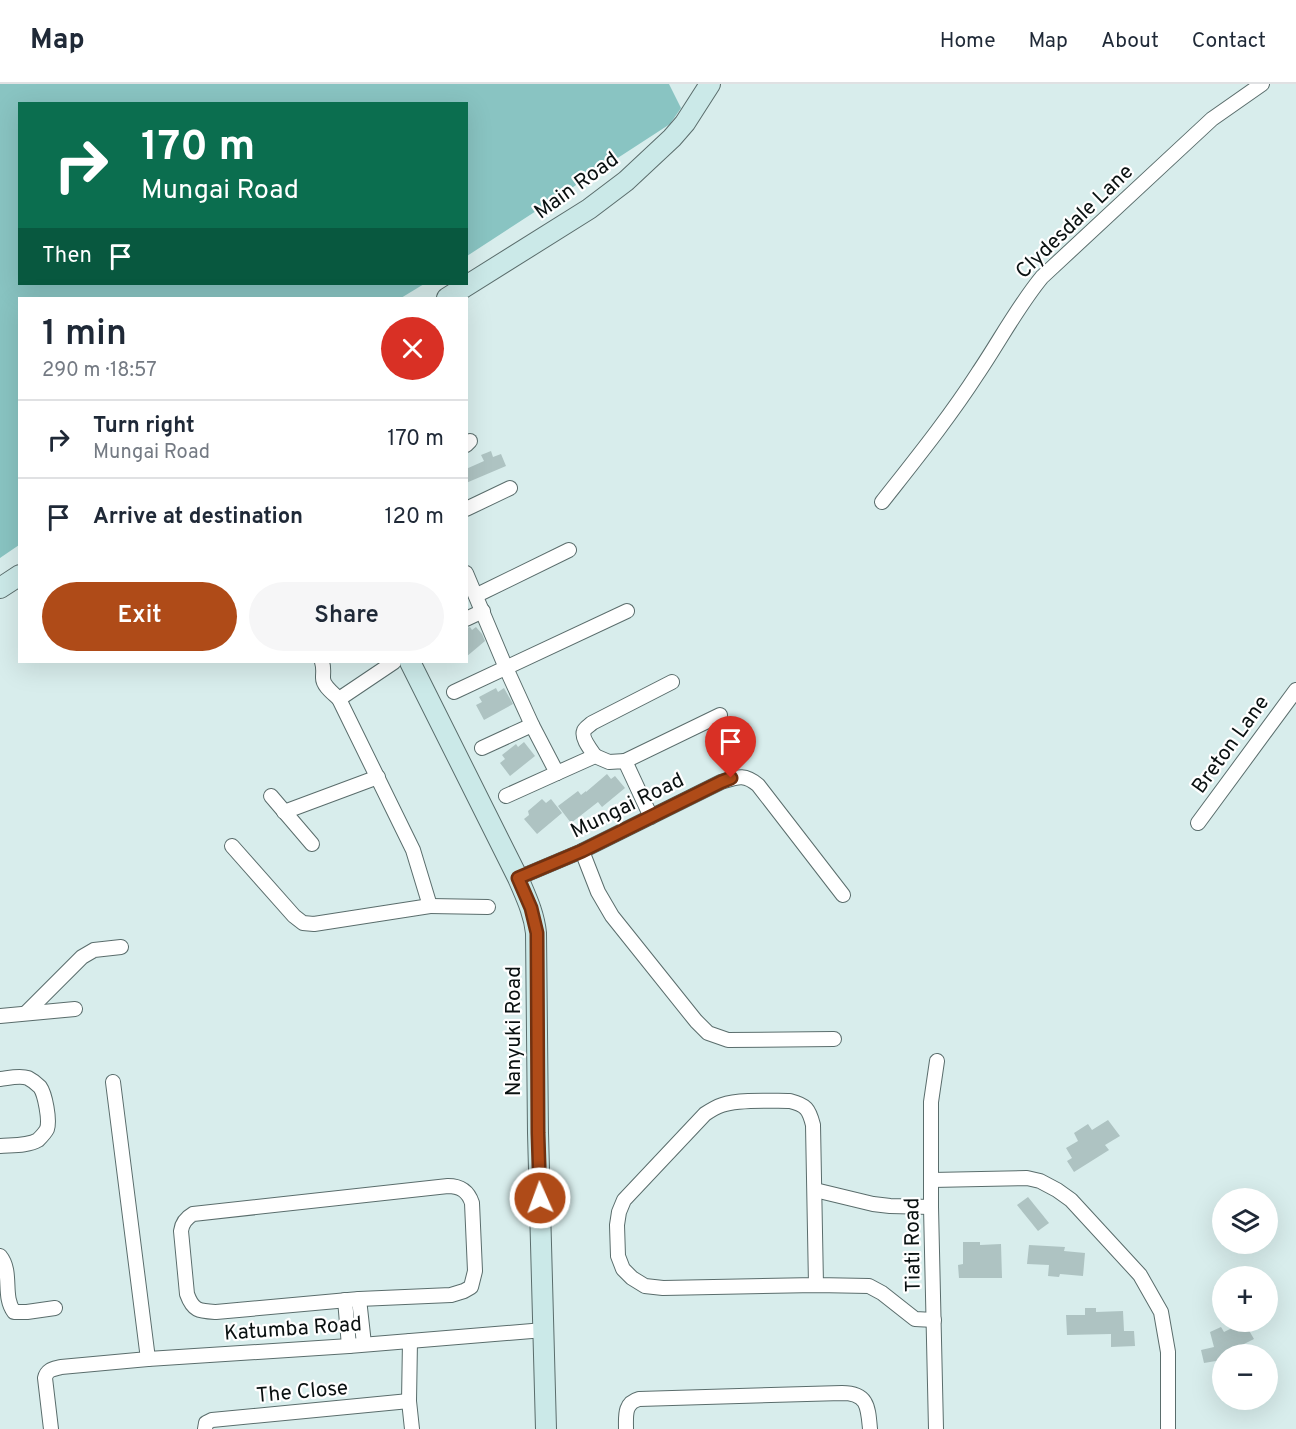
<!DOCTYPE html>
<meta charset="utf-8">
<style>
:root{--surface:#fff;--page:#f6f6f7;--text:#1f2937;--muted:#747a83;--line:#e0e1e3;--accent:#af4b18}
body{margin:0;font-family:Overpass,sans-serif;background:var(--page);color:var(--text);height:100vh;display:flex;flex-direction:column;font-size:22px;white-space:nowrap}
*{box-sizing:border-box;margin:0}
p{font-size:20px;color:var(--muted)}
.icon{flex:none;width:33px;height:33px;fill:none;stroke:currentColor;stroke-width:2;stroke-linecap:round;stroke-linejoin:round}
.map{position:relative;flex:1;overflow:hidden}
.side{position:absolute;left:18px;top:213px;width:450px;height:366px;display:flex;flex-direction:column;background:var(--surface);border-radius:0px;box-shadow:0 6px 24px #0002}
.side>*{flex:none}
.hud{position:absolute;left:18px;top:18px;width:450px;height:183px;border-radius:0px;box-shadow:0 6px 24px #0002;background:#0b6e4f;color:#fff;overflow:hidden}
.controls{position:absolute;left:1212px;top:1104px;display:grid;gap:12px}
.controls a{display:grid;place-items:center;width:66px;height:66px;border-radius:50%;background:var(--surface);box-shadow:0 6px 24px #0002;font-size:30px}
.pin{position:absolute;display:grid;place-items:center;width:51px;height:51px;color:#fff;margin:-62px -26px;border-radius:50% 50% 50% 0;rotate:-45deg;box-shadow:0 0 6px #0007}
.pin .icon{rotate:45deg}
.me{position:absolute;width:66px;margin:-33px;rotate:358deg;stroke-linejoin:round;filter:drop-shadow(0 0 4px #0008)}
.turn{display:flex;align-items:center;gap:21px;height:126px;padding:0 24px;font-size:27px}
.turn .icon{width:78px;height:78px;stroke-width:2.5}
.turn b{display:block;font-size:42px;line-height:51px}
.then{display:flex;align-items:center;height:57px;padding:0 24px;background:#0003;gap:12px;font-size:22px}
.round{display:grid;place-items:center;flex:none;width:63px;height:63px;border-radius:32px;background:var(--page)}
.headline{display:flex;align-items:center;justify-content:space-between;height:102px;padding:0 24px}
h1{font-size:36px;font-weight:600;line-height:45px}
.button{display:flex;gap:12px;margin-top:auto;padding:12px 24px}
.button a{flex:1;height:69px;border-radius:36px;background:var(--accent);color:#fff;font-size:24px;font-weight:600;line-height:69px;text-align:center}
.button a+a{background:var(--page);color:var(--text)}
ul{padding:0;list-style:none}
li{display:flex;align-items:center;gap:18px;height:78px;padding:0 24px;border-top:2px solid var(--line)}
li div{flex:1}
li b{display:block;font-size:22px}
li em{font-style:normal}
header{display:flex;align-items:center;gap:36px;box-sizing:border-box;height:84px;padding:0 30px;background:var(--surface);border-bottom:2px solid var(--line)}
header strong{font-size:28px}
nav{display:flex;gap:33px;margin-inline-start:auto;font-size:21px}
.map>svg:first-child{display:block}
</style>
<header>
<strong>Map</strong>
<nav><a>Home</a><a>Map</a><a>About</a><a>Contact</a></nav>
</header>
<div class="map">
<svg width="1296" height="1345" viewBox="0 0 1296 1345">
<rect width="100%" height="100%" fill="#d8edec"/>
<!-- green -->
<polygon fill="#89c4c2" points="0,0 669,0 681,24 670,40 467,172 466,20 20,20 20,200 424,200 401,214 20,214 19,461 0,474"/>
<!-- building -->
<g fill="#aec3c2">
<polygon points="491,367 493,373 501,370 506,382 466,399 466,385 484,377 481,371"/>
<polygon points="470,543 472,546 476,543 482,550 485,557 466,573 466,544"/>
<polygon points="496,604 498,608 504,604 513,620 484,636 476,621 482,618 479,613"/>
<polygon points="524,658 535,672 510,692 500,679 505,675 502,671 516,660 518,663"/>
<polygon points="607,690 611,695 615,692 625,704 602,723 598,718 571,739 558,722 578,707 581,711 586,707 586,708"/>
<polygon points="542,715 546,719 551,715 562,729 537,750 524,735 529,731 528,727"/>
<polygon points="1108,1036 1120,1052 1105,1061 1109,1066 1074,1088 1067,1077 1072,1074 1066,1064 1078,1057 1074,1049 1088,1040 1092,1046"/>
<polygon points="1028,1113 1049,1139 1038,1147 1017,1121"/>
<polygon points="963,1158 980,1158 980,1161 1001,1160 1002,1194 959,1194 958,1181 963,1180"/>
<polygon points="1029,1161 1065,1163 1064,1167 1085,1169 1083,1192 1060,1190 1059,1193 1048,1192 1049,1181 1027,1180"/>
<polygon points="1085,1224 1096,1224 1096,1228 1123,1227 1124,1247 1134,1247 1135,1262 1111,1263 1111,1250 1067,1251 1066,1231 1085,1231"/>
<polygon points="1244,1238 1254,1255 1234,1265 1235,1267 1228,1270 1222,1270 1222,1276 1204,1279 1201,1266 1214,1263 1210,1248 1221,1243 1224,1248"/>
</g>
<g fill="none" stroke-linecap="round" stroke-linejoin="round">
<defs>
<g id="street">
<polyline points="466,361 470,357"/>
<path d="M882,418c33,-42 67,-84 96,-129 21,-31 40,-67 64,-96l170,-158 50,-35"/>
<polyline points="466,425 510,404"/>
<polyline points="466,489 506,584 532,641 557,689 595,672 609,678 625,677 651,733"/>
<polyline points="477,511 569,466"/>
<polyline points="466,535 483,527"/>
<polyline points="454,608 627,527"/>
<polyline points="339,615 394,578"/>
<polyline points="482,664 532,641"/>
<path d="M595,672c-4,-6 -14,-18 -11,-25 0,-2 6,-6 8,-8l80,-41"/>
<polyline points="625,677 720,631"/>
<polyline points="271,712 312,760"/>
<polyline points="506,712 557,689"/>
<polyline points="284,728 378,693"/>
<polyline points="1198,739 1296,606"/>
<path d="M232,762l62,70 9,7 11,1 116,-18 -17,-56 -74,-151c-6,-6 -16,-13 -16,-21 0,-7 1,-10 -1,-16"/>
<polyline points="582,767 598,808 612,832 696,937 708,949 728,956 834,955"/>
<path d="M518,794l64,-27 139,-69c16,-5 23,-9 37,3l85,110"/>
<polyline points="430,822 488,823"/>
<polyline points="26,929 82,873 94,866 121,863"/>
<polyline points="0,932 75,925"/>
<path d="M0,995c9,-1 20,-4 28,-1 4,2 9,6 12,9 5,7 10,33 7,42 -2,4 -6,8 -9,11 -10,6 -27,5 -38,6"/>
<polyline points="113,998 148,1275"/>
<polyline points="932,1096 1027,1094 1040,1097 1057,1106 1071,1116 1140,1191 1161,1228 1168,1268 1168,1345"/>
<path d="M448,1102c12,0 20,5 24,17l3,68 -4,16 -7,4 -13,4 -92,4 -143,13c-17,-1 -23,-1 -29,-18l-6,-63c1,-8 5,-13 12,-17z"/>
<polyline points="815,1106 873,1120 890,1122 931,1123"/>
<path d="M0,1172c13,16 2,40 14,56h13l28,-4"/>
<path d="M816,1201l-3,-160c-4,-16 -7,-20 -23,-24 -19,0 -51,-2 -68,4 -6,2 -11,5 -17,9l-81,86 -5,12 -2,13 1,31 5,13 9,9 13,8 18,2 153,-3 53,1 13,7 33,26 19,1"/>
<polyline points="359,1215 364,1260"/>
<polyline points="345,1216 349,1262"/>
<polyline points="410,1257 409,1317 412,1345"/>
<path d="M51,1345l-6,-51c2,-9 9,-9 16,-11l87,-8 201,-13 195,-16"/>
<polyline points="205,1345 206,1339 212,1336 409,1317"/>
<path d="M626,1345c0,-13 -2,-26 13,-30l203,-6c26,0 26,14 28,36"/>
<polyline points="936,1345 931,1123 931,1018 937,977"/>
</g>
<g id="secondary">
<polyline points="447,214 589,125 626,97 672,54 685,39 710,0"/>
<polyline points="0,504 20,491"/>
<path d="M410,578l108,216c8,19 16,35 18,55l2,200 8,296"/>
</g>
</defs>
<!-- street casing -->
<use href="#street" stroke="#5a6d6c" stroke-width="16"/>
<!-- secondary casing -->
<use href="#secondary" stroke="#5a6d6c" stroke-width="22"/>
<!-- street -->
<use href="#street" stroke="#fff" stroke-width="14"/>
<!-- secondary -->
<use href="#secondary" stroke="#cbe9e8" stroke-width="20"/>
</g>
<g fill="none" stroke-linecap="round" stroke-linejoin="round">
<defs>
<polyline id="route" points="540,1114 538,1049 537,849 531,824 518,794 582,767 721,698 731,694"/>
</defs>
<!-- route casing -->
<use href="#route" stroke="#723110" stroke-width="15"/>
<!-- route -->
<use href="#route" stroke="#af4b18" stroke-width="10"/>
</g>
<g text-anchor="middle" stroke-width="4.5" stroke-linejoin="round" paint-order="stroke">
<!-- street labels -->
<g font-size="21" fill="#0a1111" stroke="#fff">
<text transform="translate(576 101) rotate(-36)" y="7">Main Road</text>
<text transform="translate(1074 137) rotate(-44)" y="7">Clydesdale Lane</text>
<text transform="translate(1230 660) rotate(-54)" y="7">Breton Lane</text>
<text transform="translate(627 721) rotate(-26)" y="7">Mungai Road</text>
<text transform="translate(513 947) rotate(-90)" y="7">Nanyuki Road</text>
<text transform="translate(912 1161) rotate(-91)" y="7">Tiati Road</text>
<text transform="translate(293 1244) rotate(-4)" y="7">Katumba Road</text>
<text transform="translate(302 1307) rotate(-5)" y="7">The Close</text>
</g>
</g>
</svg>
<div class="controls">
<a><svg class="icon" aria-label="layers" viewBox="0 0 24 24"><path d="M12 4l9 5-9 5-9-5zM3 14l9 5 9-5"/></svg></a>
<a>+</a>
<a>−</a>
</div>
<div class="pin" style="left:731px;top:694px;background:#d93025"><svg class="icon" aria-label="arrive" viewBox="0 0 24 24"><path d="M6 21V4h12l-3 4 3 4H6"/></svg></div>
<svg class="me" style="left:540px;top:1114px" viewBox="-20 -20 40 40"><circle r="17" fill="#af4b18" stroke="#fff" stroke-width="3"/><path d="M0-11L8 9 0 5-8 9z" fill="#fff"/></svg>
<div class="hud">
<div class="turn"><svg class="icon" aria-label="right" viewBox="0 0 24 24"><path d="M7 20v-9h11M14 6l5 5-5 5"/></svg><div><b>170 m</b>Mungai Road</div></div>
<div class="then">Then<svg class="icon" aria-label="arrive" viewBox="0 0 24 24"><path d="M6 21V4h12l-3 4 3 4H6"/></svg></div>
</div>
<section class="side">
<div class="headline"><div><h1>1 min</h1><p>290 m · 18:57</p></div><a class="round" style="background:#d93025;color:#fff"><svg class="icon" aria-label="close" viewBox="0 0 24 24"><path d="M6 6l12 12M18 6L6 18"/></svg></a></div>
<ul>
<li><svg class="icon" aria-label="right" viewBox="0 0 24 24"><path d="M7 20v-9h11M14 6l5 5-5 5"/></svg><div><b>Turn right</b><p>Mungai Road</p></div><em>170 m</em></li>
<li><svg class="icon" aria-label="arrive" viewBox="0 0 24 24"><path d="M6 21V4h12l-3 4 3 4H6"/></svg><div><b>Arrive at destination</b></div><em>120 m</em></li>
</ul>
<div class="button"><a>Exit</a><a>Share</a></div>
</section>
</div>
